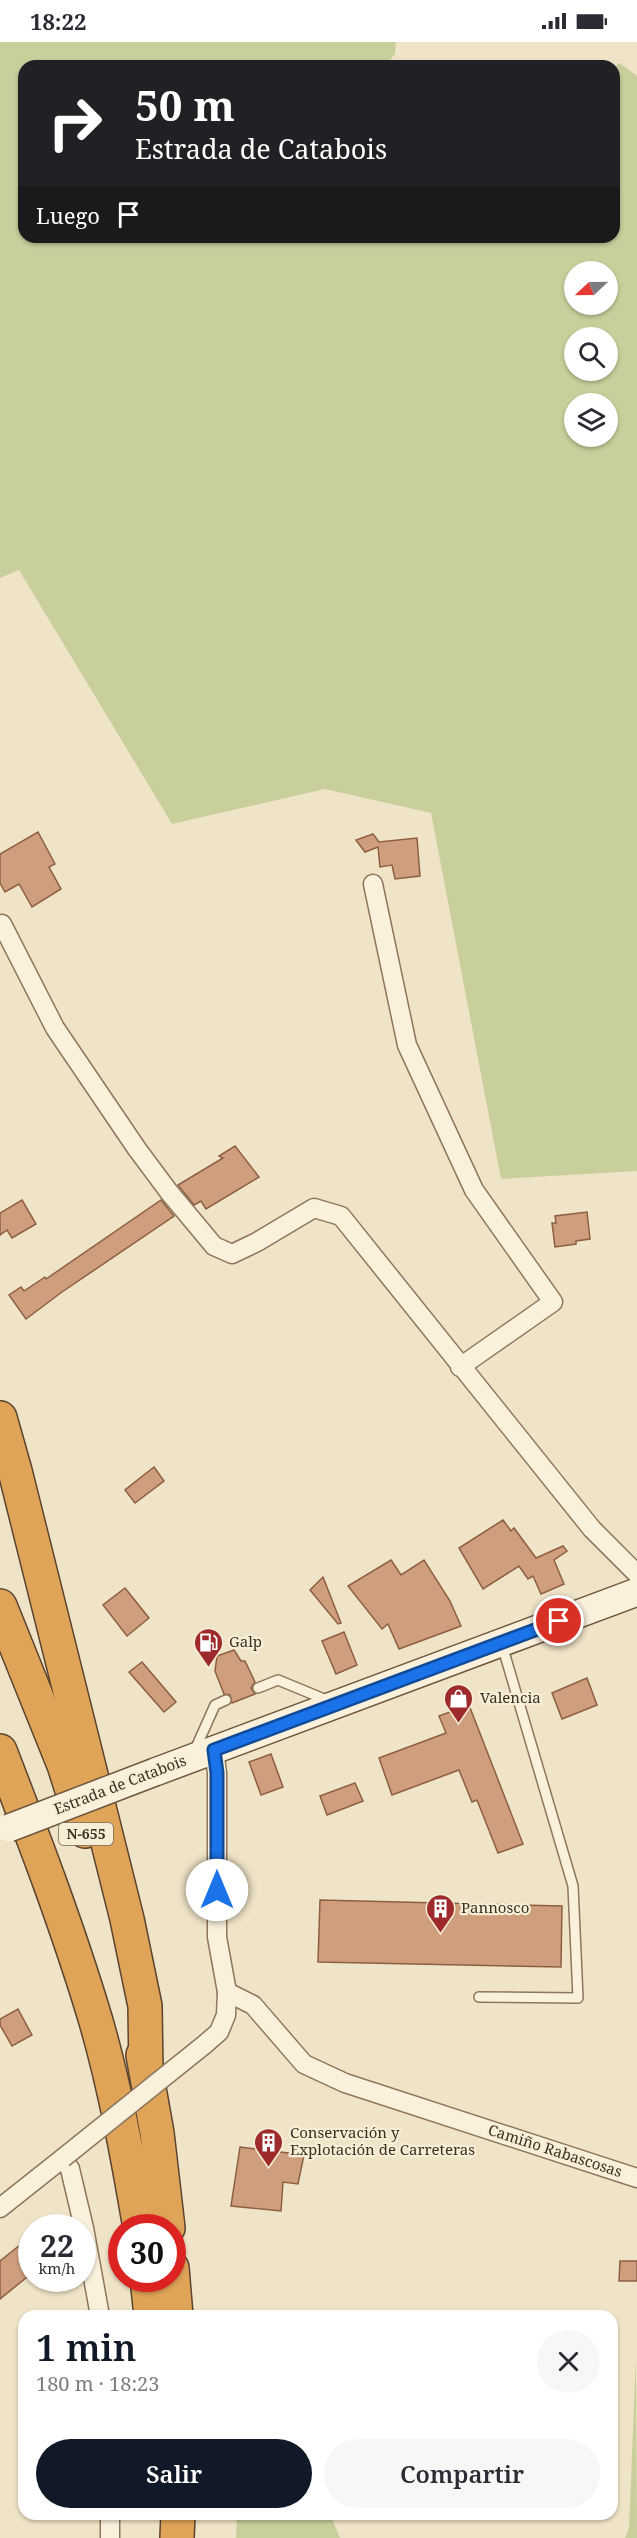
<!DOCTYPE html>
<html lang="es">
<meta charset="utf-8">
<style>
:root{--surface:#fff;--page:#f7f7f7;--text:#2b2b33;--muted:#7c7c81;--accent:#111827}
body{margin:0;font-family:"Noto Serif",serif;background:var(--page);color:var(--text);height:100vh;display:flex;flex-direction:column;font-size:22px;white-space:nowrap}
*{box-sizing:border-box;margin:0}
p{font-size:20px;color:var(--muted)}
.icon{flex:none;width:33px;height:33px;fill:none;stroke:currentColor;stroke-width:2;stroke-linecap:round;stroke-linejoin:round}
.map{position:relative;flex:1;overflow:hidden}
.details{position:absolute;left:18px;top:2268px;width:600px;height:210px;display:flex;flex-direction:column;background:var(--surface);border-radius:18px;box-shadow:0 2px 4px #0004}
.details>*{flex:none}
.banner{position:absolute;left:18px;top:18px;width:602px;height:183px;border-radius:18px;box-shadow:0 2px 4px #0004;background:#202124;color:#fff;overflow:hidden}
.needle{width:39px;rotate:248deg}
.controls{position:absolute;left:564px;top:219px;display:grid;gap:12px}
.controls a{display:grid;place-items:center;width:54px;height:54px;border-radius:50%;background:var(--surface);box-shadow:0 2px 4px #0004;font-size:30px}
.speed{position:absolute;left:18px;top:2172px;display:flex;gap:12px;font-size:30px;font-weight:700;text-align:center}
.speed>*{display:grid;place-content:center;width:78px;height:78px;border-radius:50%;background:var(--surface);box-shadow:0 2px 4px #0004;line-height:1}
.speed small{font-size:15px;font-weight:400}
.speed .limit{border:9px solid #d22;background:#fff;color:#111}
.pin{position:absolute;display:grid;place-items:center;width:51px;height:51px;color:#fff;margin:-26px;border:3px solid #fff;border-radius:50%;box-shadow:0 2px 6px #0007}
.me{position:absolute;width:66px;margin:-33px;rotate:0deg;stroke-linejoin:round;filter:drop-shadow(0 0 4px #0008)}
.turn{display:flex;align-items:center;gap:21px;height:126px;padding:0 18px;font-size:27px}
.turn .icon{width:78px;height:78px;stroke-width:2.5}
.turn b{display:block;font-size:42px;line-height:51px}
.then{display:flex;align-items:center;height:57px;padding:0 18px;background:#0003;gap:12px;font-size:22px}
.round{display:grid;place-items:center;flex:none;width:63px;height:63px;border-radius:32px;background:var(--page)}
.summary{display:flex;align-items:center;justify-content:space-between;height:102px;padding:0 18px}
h1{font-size:36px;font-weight:600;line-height:45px;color:var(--accent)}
.action{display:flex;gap:12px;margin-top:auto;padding:12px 18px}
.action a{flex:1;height:69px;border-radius:36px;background:var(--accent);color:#fff;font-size:24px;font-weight:600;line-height:69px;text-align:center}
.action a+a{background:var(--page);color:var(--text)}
.status{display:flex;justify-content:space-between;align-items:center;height:42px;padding:0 30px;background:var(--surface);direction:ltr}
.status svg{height:16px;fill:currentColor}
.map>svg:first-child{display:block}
</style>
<div class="status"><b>18:22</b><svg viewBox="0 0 49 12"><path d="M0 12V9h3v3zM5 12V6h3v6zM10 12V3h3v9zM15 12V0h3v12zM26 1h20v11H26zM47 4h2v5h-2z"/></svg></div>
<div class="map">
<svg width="637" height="2496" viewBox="0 0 637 2496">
<rect width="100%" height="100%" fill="#f0e4c8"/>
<!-- green -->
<g fill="#c9cf9b" fill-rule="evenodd">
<path d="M0,0h396l-1,12 -10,12h-361v171h590v-170l6,-4 17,13v1095l-136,8 -70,-366 -106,-24 -153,35 -153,-254 -19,8zM574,230h34v32h-34zM574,296h34v32h-34zM574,362h34v32h-34z"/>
<polygon points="636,2315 637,2496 625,2496 629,2486"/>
<polygon points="237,2472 330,2472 340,2496 236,2496"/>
</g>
<!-- building -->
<g fill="#cf9f7d" stroke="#8d5f41" stroke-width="1.5">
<polygon points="38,790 55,822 49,825 61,847 32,865 19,842 5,850 0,841 0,812"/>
<polygon points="373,792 379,800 417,796 420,834 395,837 392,823 380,825 378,805 365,810 356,798"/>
<polygon points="235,1104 259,1135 206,1167 201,1159 194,1163 178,1143 223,1116 219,1114"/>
<polygon points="22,1158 36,1182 12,1196 7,1188 0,1193 0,1171"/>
<polygon points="161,1158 174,1174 62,1250 26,1277 9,1253 21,1245 24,1249 45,1235 46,1237"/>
<polygon points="587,1170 590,1197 576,1199 576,1202 555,1205 552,1181 556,1181 555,1174"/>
<polygon points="154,1425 164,1439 135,1461 125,1448"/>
<polygon points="503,1478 511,1489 514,1486 536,1516 563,1504 567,1509 554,1518 564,1542 541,1552 533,1534 528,1537 519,1524 483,1547 459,1506"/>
<polygon points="391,1518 401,1533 424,1518 450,1559 461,1584 399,1607 388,1582 382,1587 348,1544"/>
<polygon points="323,1535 341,1581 338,1582 310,1548"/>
<polygon points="125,1546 149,1576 127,1594 103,1563"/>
<polygon points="344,1590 357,1623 336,1632 322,1599"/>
<polygon points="234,1608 241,1619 245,1619 255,1640 251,1646 255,1652 232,1661 230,1653 224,1652 215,1629 217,1614"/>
<polygon points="142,1620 176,1660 164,1670 129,1630"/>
<polygon points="587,1636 597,1663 562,1677 552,1651"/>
<polygon points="469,1663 523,1802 498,1811 477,1758 472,1760 459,1728 392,1753 379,1716 446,1691 439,1674"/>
<polygon points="271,1712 283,1745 261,1753 249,1720"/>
<polygon points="355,1741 363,1759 327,1773 320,1754"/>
<polygon points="320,1858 562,1864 561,1925 318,1920"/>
<polygon points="18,1967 32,1993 12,2004 0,1983 0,1977"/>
<polygon points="240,2105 304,2113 298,2142 283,2140 281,2169 231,2164"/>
<polygon points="20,2203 32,2217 32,2231 0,2257 0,2219"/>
<polygon points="620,2219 637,2219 637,2239 619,2239"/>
</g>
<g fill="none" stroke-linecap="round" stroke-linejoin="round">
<defs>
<g id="lane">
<polyline points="258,1646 278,1638 329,1659"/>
<polyline points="194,1710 215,1663 226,1658"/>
<polyline points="479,1955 578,1956 573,1844 502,1603"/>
</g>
<g id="street">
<polyline points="373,842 407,1003 474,1148 553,1260 460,1325"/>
<polyline points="2,882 55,986 137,1107 169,1150 214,1204 232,1212 257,1200 314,1166 341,1174 592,1487 637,1532"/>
<polyline points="227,1950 253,1963 304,2022 345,2041 637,2136"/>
<polyline points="204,2003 219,1990 226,1973 227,1950 217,1895 217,1731 214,1708"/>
<polyline points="0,2166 63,2116 70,2127 84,2186 100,2274"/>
<polyline points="110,2496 110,2472"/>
</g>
<polyline id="secondary" points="155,1730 637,1550"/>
<g id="highway">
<polyline points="0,1376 15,1429 127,1877 145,1964 146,2029"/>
<polyline points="0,1564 64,1723 85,1789"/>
<path d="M0,1709c34,88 68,177 95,267 20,68 33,140 45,210"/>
<polyline points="143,2013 157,2091 168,2186"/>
<polyline points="172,2226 176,2274"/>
<polyline points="147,2236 151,2274"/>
<polyline points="177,2496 178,2472"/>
</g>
</defs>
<!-- lane casing -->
<use href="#lane" stroke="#8d765c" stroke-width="12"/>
<!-- street casing -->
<use href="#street" stroke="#8d765c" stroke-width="21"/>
<!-- secondary casing -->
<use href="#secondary" stroke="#6f573f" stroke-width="30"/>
<!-- highway casing -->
<use href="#highway" stroke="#5b4430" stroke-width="36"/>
<!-- lane -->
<use href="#lane" stroke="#faf1dc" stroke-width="9"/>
<!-- street -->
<use href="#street" stroke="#faf1dc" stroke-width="18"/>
<!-- secondary -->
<use href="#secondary" stroke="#faf1dc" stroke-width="27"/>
<!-- highway -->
<use href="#highway" stroke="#e0a458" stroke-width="33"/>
<defs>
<polyline id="street-bridge" points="63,2116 204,2003"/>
<polyline id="secondary-bridge" points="9,1786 155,1730"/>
</defs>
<!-- street-bridge casing -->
<use href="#street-bridge" stroke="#8d765c" stroke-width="21" stroke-linecap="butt"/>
<!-- secondary-bridge casing -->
<use href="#secondary-bridge" stroke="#6f573f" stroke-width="30" stroke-linecap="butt"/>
<!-- street-bridge -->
<use href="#street-bridge" stroke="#faf1dc" stroke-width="18"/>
<!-- secondary-bridge -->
<use href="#secondary-bridge" stroke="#faf1dc" stroke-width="27"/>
</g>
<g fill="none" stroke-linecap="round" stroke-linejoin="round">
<defs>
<polyline id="route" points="217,1848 217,1731 214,1708 559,1579"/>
</defs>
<!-- route casing -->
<use href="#route" stroke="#114b97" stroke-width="15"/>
<!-- route -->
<use href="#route" stroke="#1a73e8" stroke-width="10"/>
</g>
<!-- icons -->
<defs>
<symbol id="fuel-pin" viewBox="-11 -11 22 30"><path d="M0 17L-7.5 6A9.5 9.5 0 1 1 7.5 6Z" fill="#9e2a2b" stroke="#f7eed8"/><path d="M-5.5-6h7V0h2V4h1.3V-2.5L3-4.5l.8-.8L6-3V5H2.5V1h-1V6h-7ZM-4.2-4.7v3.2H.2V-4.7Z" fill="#fff"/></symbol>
<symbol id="shop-pin" viewBox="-11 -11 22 30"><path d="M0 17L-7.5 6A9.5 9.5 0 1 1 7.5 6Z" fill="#9e2a2b" stroke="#f7eed8"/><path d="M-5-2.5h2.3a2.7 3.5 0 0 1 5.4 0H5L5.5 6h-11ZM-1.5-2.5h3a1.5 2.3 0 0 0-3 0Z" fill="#fff"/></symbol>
<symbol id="building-pin" viewBox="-11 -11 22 30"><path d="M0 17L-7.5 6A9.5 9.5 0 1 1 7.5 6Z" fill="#9e2a2b" stroke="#f7eed8"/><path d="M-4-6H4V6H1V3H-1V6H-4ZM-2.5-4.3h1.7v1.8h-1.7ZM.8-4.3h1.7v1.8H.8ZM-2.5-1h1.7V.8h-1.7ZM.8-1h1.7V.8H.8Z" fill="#fff"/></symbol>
</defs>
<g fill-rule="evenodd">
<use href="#fuel-pin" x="192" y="1584" width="33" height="45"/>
<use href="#shop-pin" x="442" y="1640" width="33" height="45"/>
<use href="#building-pin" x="424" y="1850" width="33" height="45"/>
<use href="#building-pin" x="252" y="2084" width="33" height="45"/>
</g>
<g text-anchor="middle" stroke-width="4.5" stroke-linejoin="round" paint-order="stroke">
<!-- shield labels -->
<rect fill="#f7eed8" stroke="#756857" stroke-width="1.5" x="59" y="1781" width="54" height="22" rx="4.5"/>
<g font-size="14" font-weight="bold" fill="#3d2e20">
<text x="86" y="1797">N-655</text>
</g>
<!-- poi labels -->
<g font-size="15" fill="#3d2e20" stroke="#f7eed8" text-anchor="start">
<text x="229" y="1605">Galp</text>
<text x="480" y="1661">Valencia</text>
<text x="461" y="1871">Pannosco</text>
<text x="290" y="2096">Conservación y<tspan x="290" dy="17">Explotación de Carreteras</tspan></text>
</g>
<!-- street labels -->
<g font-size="15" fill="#3d2e20" stroke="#f7eed8">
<text transform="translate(120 1743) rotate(-21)" y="5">Estrada de Catabois</text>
<text transform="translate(555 2109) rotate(18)" y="5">Camiño Rabascosas</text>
</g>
</g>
</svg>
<div class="controls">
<a><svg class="needle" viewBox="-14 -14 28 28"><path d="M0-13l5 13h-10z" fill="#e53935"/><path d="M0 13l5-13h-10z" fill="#7c7c81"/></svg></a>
<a><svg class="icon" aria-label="search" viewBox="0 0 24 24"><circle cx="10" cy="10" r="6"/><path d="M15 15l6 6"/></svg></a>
<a><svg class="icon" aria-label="layers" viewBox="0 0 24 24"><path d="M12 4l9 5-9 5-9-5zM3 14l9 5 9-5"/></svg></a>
</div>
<div class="speed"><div>22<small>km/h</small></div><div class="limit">30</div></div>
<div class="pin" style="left:559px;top:1579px;background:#d93025"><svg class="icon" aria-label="arrive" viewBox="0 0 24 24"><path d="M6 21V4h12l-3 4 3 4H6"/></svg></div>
<svg class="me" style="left:217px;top:1848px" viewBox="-20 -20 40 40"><circle r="19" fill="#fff"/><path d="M0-13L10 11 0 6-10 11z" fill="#1a73e8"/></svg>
<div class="banner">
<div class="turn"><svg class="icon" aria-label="right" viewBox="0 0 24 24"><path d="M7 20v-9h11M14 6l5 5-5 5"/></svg><div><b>50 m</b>Estrada de Catabois</div></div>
<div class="then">Luego<svg class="icon" aria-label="arrive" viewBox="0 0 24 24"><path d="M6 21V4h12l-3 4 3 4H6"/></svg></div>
</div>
<section class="details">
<div class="summary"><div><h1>1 min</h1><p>180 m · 18:23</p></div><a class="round"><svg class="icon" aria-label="close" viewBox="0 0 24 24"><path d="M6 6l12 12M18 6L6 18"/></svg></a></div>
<div class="action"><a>Salir</a><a>Compartir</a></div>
</section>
</div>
